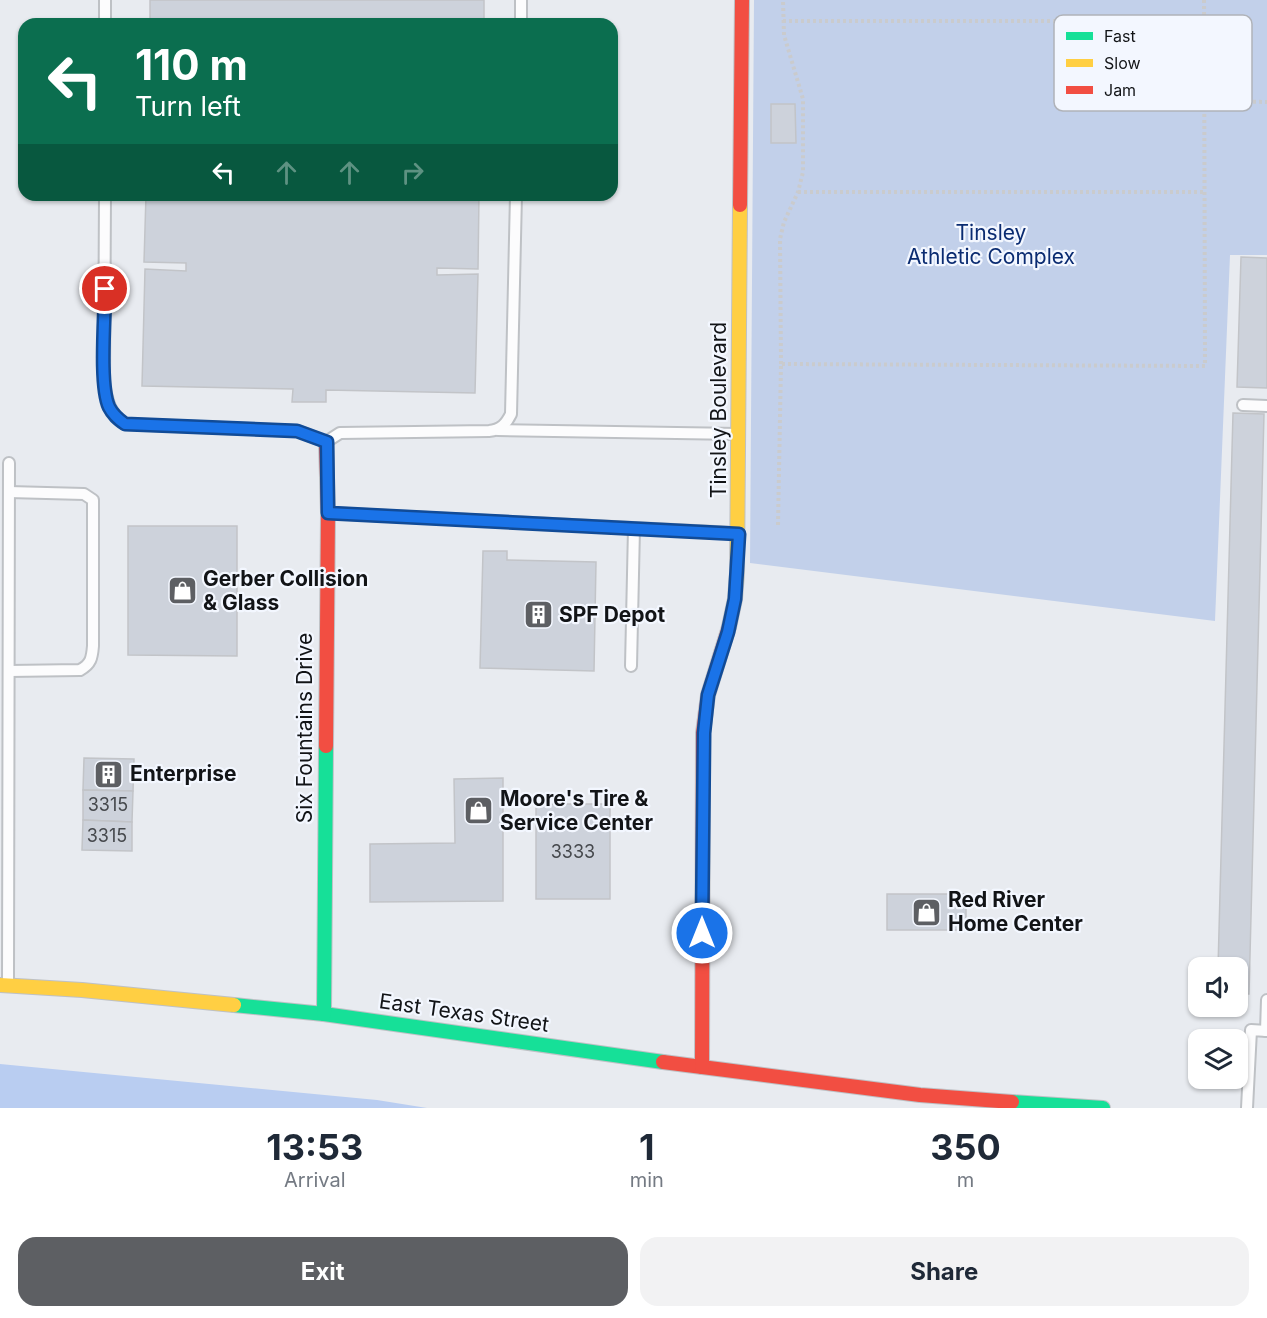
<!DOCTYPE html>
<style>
:root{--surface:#fff;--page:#f2f2f3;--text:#1f2937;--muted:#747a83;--accent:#5d5f63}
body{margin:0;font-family:Inter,sans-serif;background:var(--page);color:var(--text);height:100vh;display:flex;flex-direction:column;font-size:22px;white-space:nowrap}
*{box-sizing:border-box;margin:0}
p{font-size:20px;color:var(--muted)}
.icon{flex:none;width:33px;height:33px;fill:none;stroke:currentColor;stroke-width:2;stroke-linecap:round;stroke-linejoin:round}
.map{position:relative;height:1108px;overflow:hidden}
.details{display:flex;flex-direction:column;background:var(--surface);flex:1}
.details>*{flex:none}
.banner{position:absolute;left:18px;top:18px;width:600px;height:183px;border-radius:18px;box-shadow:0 2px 4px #0004;background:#0b6e4f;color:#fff;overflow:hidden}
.tools{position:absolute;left:1188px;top:957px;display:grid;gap:12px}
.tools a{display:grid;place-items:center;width:60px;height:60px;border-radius:12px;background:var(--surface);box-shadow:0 2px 4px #0004;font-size:30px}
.pin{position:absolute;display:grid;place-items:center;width:51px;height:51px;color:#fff;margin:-26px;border:3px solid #fff;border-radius:50%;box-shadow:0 2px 6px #0007}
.me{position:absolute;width:66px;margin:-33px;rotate:0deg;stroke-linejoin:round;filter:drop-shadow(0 0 4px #0008)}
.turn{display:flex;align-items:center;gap:21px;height:126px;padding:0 18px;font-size:27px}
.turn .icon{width:78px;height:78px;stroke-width:2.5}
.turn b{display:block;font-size:42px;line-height:51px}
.lanes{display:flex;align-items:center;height:57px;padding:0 18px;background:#0003;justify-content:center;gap:30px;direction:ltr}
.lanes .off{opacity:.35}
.eta{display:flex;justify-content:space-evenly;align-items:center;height:102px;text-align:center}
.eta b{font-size:36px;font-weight:700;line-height:42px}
.primary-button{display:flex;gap:12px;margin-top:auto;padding:12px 18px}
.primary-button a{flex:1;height:69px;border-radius:18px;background:var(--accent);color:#fff;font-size:24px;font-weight:700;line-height:69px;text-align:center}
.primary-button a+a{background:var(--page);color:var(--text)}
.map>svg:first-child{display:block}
</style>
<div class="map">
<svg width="1267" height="1108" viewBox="0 0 1267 1108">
<rect width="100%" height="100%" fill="#e8ebf0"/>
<!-- green -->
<polygon fill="#c2d0ea" points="754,0 1267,0 1267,255 1230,255 1215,621 750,563"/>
<!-- forest -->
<polygon fill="#b9cdf1" points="0,1064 377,1100 427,1108 0,1108"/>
<!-- building -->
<g fill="#cdd2db" stroke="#c2c4c8" stroke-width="1.5">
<rect x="150" y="0" width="334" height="24"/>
<polygon points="771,104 795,104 796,143 771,143"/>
<polygon points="146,195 479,195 478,269 437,268 437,275 478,274 475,393 326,390 326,402 292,402 293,389 142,386 145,269 186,271 186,263 144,262"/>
<polygon points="1241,257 1267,258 1267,388 1237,387"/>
<polygon points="1233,413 1264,414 1249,994 1238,994 1238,968 1218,968"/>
<polygon points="128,526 237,526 237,656 128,655"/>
<polygon points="483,551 507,551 507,560 596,562 594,671 480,668"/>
<polygon points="84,758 134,759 133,791 83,790"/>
<polygon points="503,778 503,901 370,902 370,844 455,843 454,779"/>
<polygon points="83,790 133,791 132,822 83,820"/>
<rect x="536" y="804" width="74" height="95"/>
<polygon points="83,820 132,822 132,851 82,850"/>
<rect x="887" y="894" width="79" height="36"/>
</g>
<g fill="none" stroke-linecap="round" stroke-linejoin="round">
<defs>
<g id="lane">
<polyline points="105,24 105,0"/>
<polyline points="521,24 521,0"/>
<path d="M105,195l-1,188c3,18 6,31 21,41l173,7 28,11 14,-9 149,-2c12,-1 17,-7 22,-17l5,-219"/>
<polyline points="1243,405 1267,406"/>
<polyline points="498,430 738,434"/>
<polyline points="328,513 735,533"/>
<polyline points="631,666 634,528"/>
<path d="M9,671l71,-1c11,-6 12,-12 13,-24v-146l-9,-6 -75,-2"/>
<polyline points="8,982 9,463"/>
<polyline points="1266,1031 1267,1000"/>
<polyline points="1247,1108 1251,1030 1267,1031"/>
</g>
<g id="fast">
<polyline points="234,1005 324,1014 663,1062"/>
<polyline points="324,1014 326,746"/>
<polyline points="1012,1102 1103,1108"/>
</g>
<g id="slow">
<polyline points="729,627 735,599 737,573 740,205"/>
<polyline points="0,985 82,990 234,1005"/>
</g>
<g id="jam">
<polyline points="740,205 742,0"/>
<polyline points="326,442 328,513 326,746"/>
<polyline points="663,1062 920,1095 1012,1102"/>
<polyline points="702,1067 703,733 708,695 729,627"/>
</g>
</defs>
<!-- lane casing -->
<use href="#lane" stroke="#bec1c5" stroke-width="14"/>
<!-- fast casing -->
<use href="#fast" stroke="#bec1c5" stroke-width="16"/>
<!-- slow casing -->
<use href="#slow" stroke="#bec1c5" stroke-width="16"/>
<!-- jam casing -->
<use href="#jam" stroke="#bec1c5" stroke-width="16"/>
<!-- path -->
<g stroke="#cacbcd" stroke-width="4" stroke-dasharray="3 3" stroke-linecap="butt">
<polyline points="783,21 1204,21"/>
<polyline points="1205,101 1267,102"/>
<polyline points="798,192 1204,192"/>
<polyline points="781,364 780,239 784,222 798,192 803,172 803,99 784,35 783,0"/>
<polyline points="778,525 781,364 1205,366 1204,0"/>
</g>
<!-- lane -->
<use href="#lane" stroke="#fcfcfd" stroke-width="10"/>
<!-- fast -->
<use href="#fast" stroke="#16e098" stroke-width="14"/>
<!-- slow -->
<use href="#slow" stroke="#ffcf43" stroke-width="14"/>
<!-- jam -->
<use href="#jam" stroke="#f24e42" stroke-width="14"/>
</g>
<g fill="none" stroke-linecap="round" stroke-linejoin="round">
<defs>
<path id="route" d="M105,289c0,28 -6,96 4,118 4,8 9,12 16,17l172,7 30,11 1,71 411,21 -4,65 -7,33 -20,63 -4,38 -2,200"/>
</defs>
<!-- route casing -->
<use href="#route" stroke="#114b97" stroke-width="15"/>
<!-- route -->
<use href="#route" stroke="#1a73e8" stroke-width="10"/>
</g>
<!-- icons -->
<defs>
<symbol id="shop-square" viewBox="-11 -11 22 22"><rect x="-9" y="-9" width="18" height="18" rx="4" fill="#5d5f63" stroke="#f3f7ff"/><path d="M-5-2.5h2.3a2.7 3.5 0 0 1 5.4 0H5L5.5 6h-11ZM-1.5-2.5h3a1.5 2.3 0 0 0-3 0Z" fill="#fff"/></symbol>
<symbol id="building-square" viewBox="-11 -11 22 22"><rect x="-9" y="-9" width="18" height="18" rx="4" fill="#5d5f63" stroke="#f3f7ff"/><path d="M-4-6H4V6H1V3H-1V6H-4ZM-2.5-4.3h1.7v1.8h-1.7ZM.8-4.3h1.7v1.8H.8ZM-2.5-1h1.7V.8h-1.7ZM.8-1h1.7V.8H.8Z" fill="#fff"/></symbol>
</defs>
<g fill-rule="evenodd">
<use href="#shop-square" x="166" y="574" width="33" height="33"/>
<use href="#building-square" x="522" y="598" width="33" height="33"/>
<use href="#building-square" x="92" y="758" width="33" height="33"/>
<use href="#shop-square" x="462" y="794" width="33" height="33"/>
<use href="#shop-square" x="910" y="896" width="33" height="33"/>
</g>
<g text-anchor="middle" stroke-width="4.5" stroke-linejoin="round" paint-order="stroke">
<!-- number labels -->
<g font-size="18" fill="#45484c">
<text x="108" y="811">3315</text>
<text x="107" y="842">3315</text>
<text x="573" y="858">3333</text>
</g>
<!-- park labels -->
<g font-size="21" fill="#0a2b71" stroke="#f3f7ff">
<text x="991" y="240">Tinsley<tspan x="991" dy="24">Athletic Complex</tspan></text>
</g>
<!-- street labels -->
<g font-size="21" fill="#121417" stroke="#f3f7ff">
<text transform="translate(719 410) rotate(-90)" y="7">Tinsley Boulevard</text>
<text transform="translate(305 728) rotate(-90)" y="7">Six Fountains Drive</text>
<text transform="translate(464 1013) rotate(8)" y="7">East Texas Street</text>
</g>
<!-- poi labels -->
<g font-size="21" font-weight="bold" fill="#121417" stroke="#f3f7ff" text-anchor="start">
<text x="203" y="586">Gerber Collision<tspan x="203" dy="24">&amp; Glass</tspan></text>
<text x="559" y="622">SPF Depot</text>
<text x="130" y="781">Enterprise</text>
<text x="500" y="806">Moore's Tire &amp;<tspan x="500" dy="24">Service Center</tspan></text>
<text x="948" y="907">Red River<tspan x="948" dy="24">Home Center</tspan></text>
</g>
</g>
<!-- legend -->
<rect x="1054" y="15" width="198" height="96" rx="9" fill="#f3f7ff" stroke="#b0b3b9" stroke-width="1.5"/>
<rect x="1066" y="32" width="27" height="8" fill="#16e098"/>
<rect x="1066" y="59" width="27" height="8" fill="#ffcf43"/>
<rect x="1066" y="86" width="27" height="8" fill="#f24e42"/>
<g font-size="16" fill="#121417">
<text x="1104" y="42">Fast</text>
<text x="1104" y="69">Slow</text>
<text x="1104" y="96">Jam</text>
</g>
</svg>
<div class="tools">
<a><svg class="icon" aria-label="sound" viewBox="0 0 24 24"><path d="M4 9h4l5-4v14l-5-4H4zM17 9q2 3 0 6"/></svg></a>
<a><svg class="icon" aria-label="layers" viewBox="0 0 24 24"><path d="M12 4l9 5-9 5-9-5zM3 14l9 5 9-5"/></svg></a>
</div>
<div class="pin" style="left:105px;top:289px;background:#d93025"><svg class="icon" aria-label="arrive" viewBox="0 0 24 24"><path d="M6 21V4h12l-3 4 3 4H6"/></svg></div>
<svg class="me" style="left:702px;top:933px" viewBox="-20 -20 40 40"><circle r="17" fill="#1a73e8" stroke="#fff" stroke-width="3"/><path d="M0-11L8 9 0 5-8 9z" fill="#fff"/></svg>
<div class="banner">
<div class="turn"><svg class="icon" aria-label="left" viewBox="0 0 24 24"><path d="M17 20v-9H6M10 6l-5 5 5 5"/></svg><div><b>110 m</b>Turn left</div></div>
<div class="lanes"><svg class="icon" aria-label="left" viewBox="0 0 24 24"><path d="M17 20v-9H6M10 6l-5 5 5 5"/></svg><svg class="icon off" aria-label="ahead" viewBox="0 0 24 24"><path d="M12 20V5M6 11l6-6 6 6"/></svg><svg class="icon off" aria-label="ahead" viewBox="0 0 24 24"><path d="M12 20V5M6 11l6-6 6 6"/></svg><svg class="icon off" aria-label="right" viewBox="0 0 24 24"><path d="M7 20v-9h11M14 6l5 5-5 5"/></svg></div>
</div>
</div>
<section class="details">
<div class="eta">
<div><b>13:53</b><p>Arrival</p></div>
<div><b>1</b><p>min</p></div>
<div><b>350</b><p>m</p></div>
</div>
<div class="primary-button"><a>Exit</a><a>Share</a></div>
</section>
